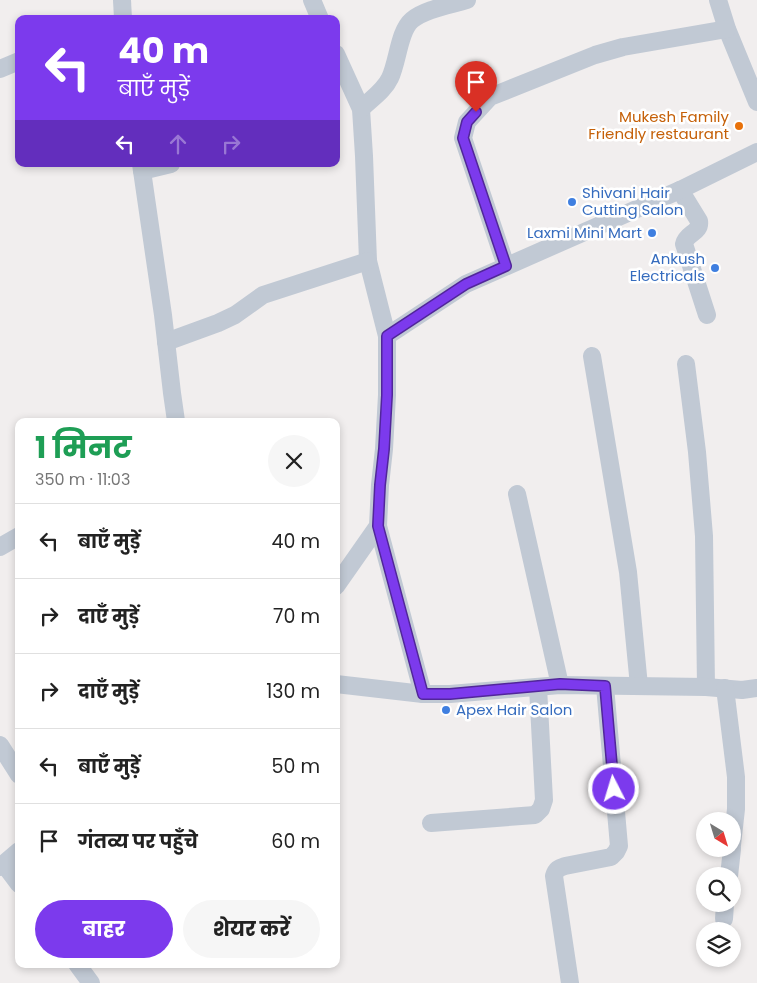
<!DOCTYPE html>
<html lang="hi">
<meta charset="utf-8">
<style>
:root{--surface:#fff;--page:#f6f6f6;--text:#222;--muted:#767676;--line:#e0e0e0;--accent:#7c3aed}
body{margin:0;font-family:Poppins,"Noto Sans Devanagari",sans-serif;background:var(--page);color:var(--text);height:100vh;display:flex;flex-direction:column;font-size:19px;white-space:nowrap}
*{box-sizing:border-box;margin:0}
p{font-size:16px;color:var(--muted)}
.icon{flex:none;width:28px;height:28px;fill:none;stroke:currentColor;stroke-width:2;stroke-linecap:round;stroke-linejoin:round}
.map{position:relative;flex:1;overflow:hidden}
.drawer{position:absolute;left:15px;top:418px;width:325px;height:550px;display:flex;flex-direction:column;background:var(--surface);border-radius:10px;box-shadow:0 2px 8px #0003}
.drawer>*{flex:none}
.guide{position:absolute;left:15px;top:15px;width:325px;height:152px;border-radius:10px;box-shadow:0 2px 8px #0003;background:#7c3aed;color:#fff;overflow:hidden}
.needle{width:32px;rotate:142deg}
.controls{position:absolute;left:696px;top:812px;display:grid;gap:10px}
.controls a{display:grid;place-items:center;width:45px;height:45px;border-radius:50%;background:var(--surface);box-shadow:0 2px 8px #0003;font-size:25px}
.pin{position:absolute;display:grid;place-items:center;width:42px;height:42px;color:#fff;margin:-51px -21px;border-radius:50% 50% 50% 0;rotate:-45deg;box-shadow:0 0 5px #0007}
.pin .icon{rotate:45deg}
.me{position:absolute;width:55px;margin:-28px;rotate:355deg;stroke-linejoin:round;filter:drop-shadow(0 0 4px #0008)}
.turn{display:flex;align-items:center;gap:18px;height:105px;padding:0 20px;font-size:22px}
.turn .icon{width:65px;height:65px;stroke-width:2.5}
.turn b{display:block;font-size:35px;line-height:42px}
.lanes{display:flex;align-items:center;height:48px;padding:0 20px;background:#0003;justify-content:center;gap:25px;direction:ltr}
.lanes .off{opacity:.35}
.round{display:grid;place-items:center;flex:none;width:52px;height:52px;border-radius:26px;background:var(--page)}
.overview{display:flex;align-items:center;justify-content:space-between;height:85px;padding:0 20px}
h1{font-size:30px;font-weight:700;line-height:38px;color:#1e9e55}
.primary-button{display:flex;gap:10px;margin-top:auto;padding:10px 20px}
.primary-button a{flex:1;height:58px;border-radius:30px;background:var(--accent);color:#fff;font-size:20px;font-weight:700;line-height:58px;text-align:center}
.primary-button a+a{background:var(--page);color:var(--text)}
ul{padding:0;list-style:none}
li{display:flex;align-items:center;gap:15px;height:75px;padding:0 20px;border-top:1px solid var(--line)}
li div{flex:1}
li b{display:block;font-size:19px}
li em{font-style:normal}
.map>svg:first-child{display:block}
</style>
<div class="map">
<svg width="757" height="983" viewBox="0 0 757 983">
<rect width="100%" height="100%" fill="#f1eeee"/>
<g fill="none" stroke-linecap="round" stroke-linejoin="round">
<!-- minor -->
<g stroke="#c1c9d4" stroke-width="18">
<polyline points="122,0 123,19"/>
<polyline points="312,0 320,19"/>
<polyline points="718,0 727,29 757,102"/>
<polyline points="336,54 361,109 364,156 368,261 387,336 387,395 384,449 380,485 378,526 336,586"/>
<polyline points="0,69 19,61"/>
<path d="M361,109c10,-10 23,-18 29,-31 8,-17 9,-47 22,-58 13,-11 39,-15 55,-20"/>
<polyline points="141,164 163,315 172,393 176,421"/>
<polyline points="142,171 171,164"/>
<path d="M680,190l19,31c2,12 -13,12 -15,23l23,71"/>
<polyline points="506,266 463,138 467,122 490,97 595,55 623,47 727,29"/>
<polyline points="387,336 466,284 680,190 757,152"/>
<polyline points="166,342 218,323 235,315 263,295 368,261"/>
<polyline points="592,356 628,572 639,686"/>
<polyline points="686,364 697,452 704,536 706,687"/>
<polyline points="517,494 560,685"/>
<polyline points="378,526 423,694"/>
<polyline points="0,547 19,536"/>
<polyline points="336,684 423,694 450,694 560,685 706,687 742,690 757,688"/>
<polyline points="725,688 736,777 736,809 732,845"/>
<polyline points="0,745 19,775"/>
<polyline points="431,823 535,815 541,809 544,800 538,687"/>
<polyline points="4,864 19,884"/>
<polyline points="0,867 19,851"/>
<polyline points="729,876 732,849"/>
<polyline points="724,919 725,904"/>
<polyline points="77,964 91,983"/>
<path d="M570,983l-16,-107c2,-7 5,-8 11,-10l46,-9 5,-5 3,-6 -14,-160"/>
</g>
</g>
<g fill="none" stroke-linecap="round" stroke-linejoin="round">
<defs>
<polyline id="route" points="476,112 467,122 463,138 506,266 466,284 387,336 387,395 384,449 380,485 378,526 423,694 450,694 560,684 605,686 614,789"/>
</defs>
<!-- route casing -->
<use href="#route" stroke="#51269a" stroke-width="12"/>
<!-- route -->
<use href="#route" stroke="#7c3aed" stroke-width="9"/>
</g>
<!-- markers -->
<circle fill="#e8710a" stroke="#fff" stroke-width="2" cx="739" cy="126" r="5"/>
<g fill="#3f7fe0" stroke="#fff" stroke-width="2">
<circle cx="572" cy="202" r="5"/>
<circle cx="652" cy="233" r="5"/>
<circle cx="715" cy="268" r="5"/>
<circle cx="446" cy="710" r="5"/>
</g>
<g text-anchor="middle" stroke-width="5" stroke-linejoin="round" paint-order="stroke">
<!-- food labels -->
<g font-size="15" fill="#c56008" stroke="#fff" text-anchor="end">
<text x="729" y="122">Mukesh Family<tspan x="729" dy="17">Friendly restaurant</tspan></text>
</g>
<!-- shop labels -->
<g font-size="15" fill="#366cbe" stroke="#fff" text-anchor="start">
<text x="582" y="198">Shivani Hair<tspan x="582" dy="17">Cutting Salon</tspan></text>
<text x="642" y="238" text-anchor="end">Laxmi Mini Mart</text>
<text x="705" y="264" text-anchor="end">Ankush<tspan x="705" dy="17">Electricals</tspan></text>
<text x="456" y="715">Apex Hair Salon</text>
</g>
</g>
</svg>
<div class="controls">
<a><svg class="needle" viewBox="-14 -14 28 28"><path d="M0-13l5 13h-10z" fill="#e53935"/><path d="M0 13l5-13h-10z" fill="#767676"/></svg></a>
<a><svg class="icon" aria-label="search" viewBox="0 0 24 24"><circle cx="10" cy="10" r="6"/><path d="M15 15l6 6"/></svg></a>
<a><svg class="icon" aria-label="layers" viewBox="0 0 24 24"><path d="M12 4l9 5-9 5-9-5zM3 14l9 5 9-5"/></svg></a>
</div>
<div class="pin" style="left:476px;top:112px;background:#d93025"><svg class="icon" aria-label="arrive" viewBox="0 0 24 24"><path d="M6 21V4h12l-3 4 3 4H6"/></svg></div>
<svg class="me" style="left:614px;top:789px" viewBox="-20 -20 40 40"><circle r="17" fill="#7c3aed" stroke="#fff" stroke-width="3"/><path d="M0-11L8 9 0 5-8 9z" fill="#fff"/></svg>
<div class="guide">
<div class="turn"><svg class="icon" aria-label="left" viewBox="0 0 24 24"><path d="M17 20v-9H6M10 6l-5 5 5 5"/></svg><div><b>40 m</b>बाएँ मुड़ें</div></div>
<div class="lanes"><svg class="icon" aria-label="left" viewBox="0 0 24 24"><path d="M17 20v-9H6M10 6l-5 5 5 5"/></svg><svg class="icon off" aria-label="ahead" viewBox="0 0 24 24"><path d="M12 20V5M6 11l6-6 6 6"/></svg><svg class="icon off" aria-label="right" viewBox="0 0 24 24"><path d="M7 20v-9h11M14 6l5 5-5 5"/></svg></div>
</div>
<section class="drawer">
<div class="overview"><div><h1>1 मिनट</h1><p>350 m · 11:03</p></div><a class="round"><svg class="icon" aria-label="close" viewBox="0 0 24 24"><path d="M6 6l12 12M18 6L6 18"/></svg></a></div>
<ul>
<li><svg class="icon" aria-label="left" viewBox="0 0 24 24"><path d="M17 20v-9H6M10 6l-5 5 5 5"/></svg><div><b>बाएँ मुड़ें</b></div><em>40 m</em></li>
<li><svg class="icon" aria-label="right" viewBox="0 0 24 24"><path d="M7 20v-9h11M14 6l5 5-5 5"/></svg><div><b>दाएँ मुड़ें</b></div><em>70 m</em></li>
<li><svg class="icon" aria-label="right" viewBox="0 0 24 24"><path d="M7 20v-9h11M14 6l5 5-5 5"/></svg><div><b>दाएँ मुड़ें</b></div><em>130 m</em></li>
<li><svg class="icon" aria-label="left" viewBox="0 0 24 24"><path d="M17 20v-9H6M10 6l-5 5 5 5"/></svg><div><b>बाएँ मुड़ें</b></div><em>50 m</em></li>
<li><svg class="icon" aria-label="arrive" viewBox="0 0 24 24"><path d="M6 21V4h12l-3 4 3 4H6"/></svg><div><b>गंतव्य पर पहुँचे</b></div><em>60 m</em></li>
</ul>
<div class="primary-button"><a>बाहर</a><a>शेयर करें</a></div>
</section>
</div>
